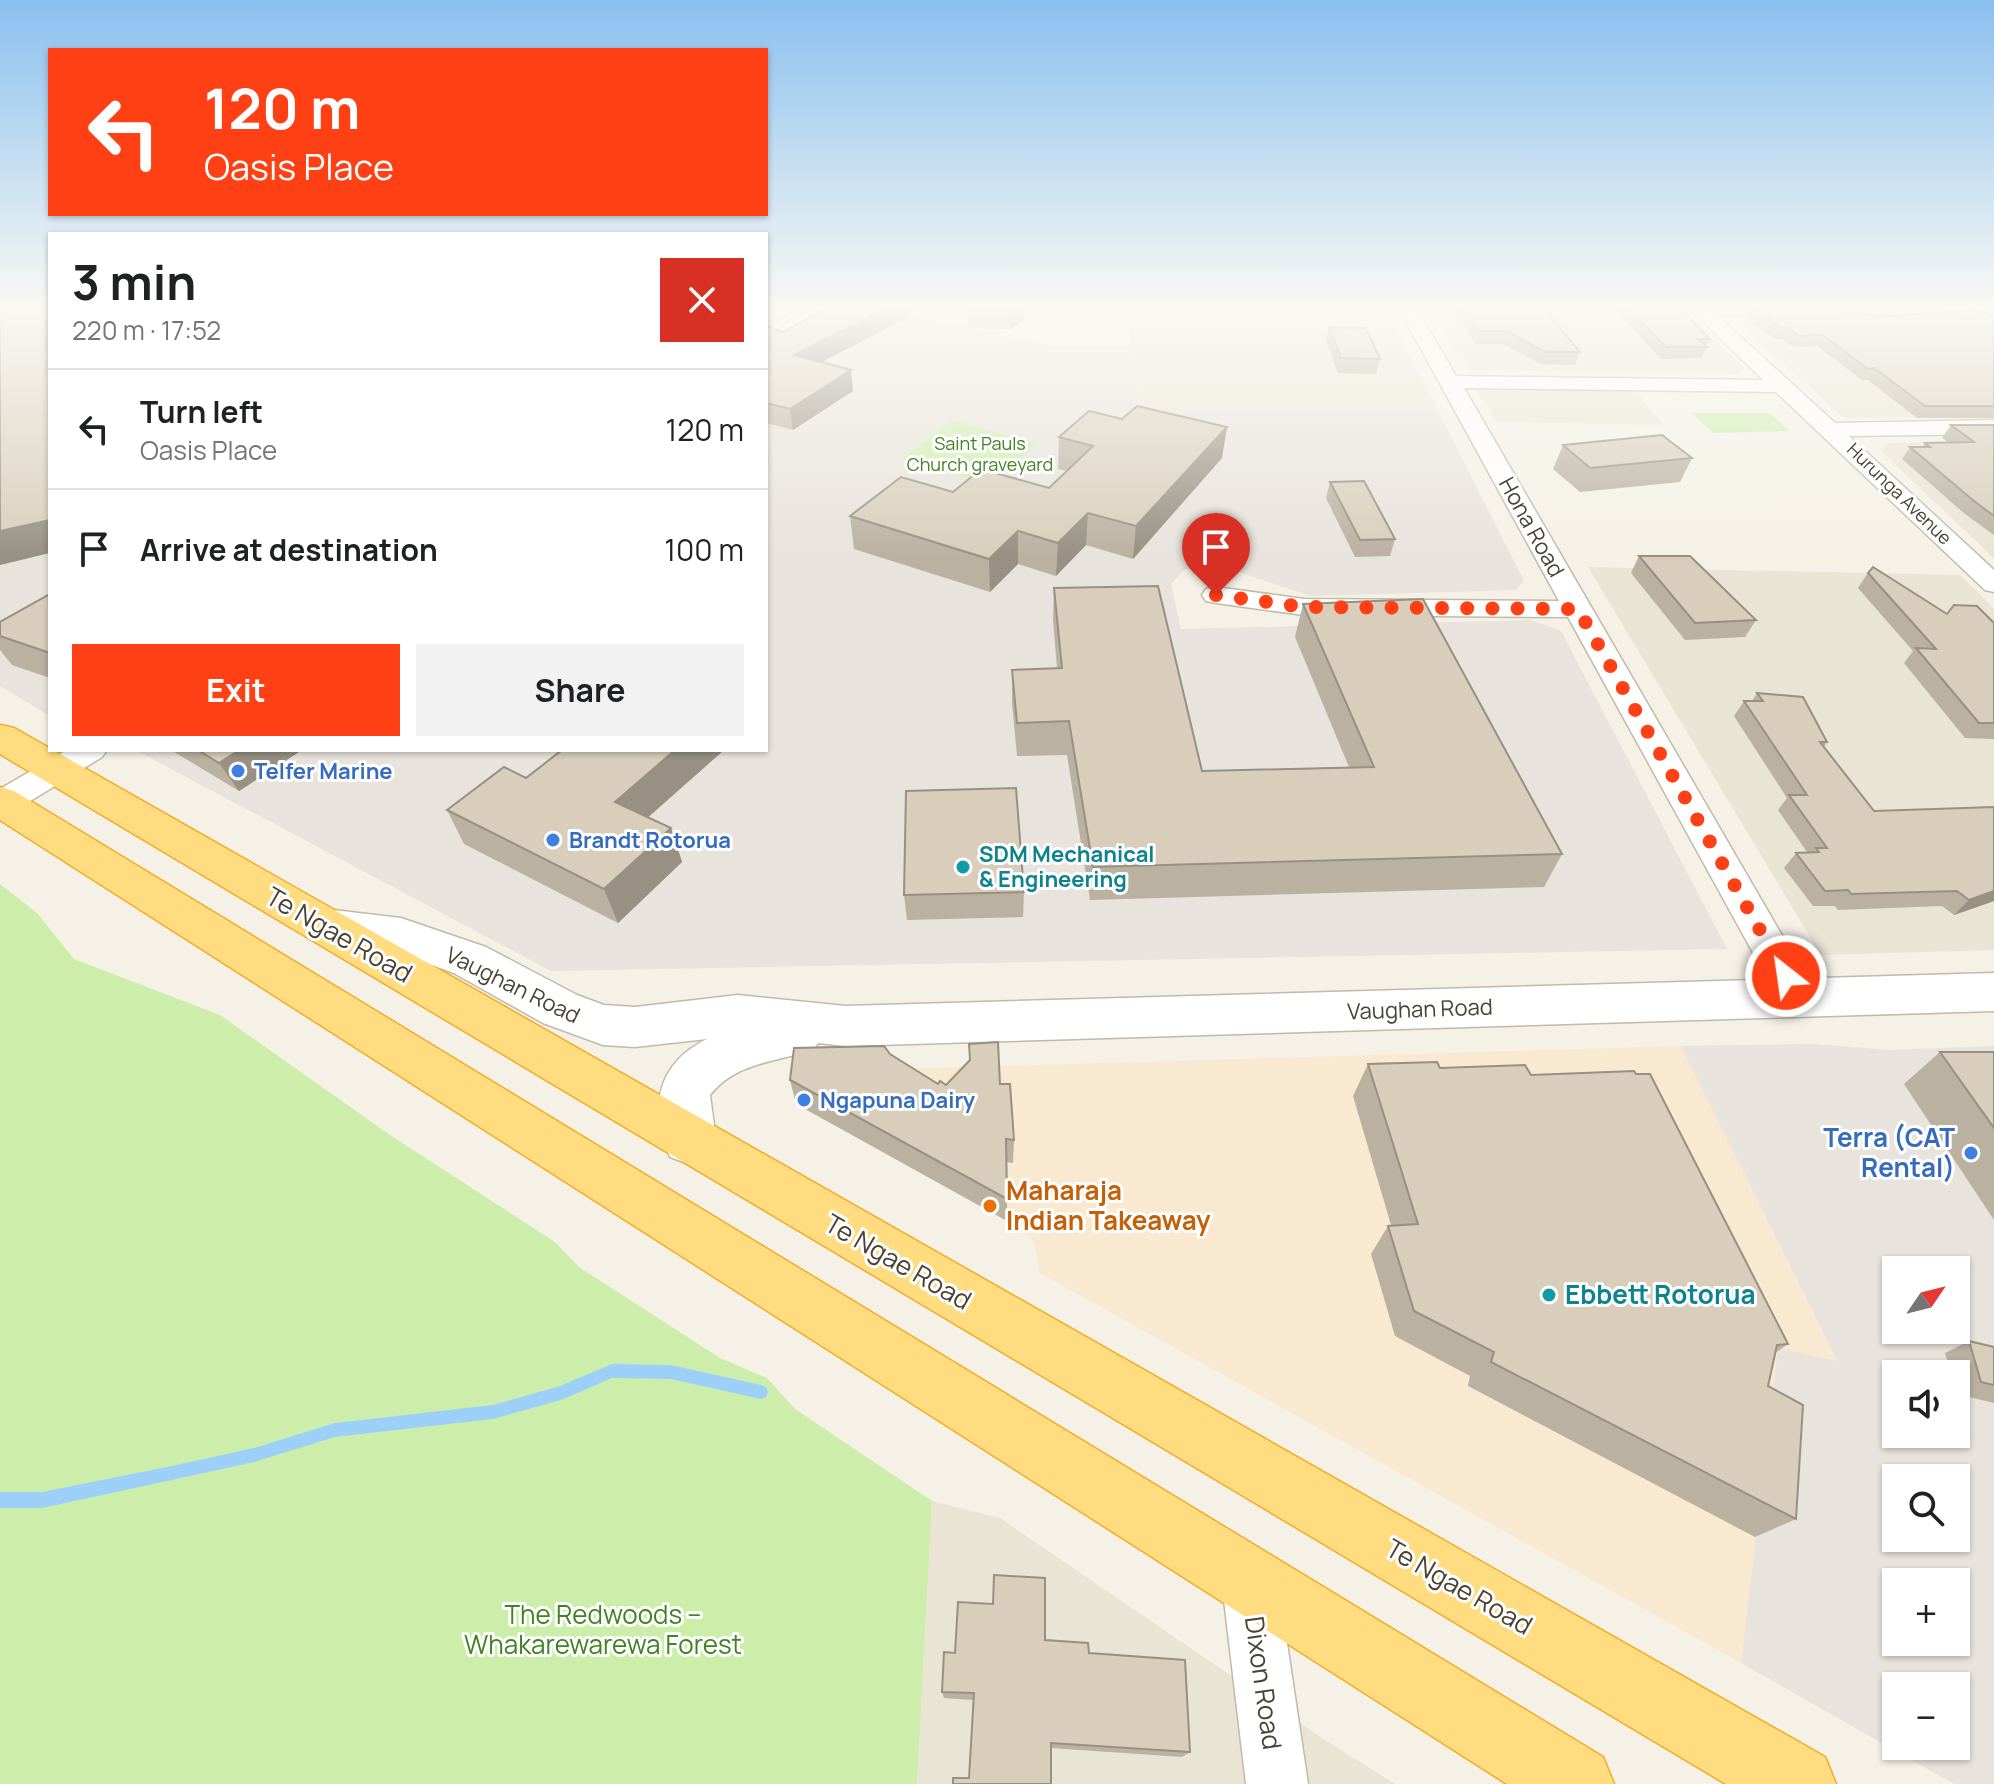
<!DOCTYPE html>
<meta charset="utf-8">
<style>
:root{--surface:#fff;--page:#f2f2f2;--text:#202124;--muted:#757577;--line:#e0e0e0;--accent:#ff4014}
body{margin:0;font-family:Manrope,sans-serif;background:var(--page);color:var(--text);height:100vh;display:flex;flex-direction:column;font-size:30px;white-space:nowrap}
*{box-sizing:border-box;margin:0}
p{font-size:26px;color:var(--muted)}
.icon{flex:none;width:44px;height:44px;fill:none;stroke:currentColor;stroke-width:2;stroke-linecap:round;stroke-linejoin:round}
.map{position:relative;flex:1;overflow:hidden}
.details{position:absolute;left:48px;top:232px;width:720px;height:520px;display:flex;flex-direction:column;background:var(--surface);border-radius:0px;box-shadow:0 2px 6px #0004}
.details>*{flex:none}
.top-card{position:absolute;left:48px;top:48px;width:720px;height:168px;border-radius:0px;box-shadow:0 2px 6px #0004;background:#ff4014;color:#fff;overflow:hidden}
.needle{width:52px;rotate:55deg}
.tools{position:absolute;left:1882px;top:1256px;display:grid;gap:16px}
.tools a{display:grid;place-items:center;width:88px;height:88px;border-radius:0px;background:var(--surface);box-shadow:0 2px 6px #0004;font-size:40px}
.pin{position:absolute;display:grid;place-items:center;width:68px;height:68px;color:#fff;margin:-82px -34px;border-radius:50% 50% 50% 0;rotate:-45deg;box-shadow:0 0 8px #0007}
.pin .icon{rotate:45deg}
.me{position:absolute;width:88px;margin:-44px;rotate:330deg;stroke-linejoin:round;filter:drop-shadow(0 0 6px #0008)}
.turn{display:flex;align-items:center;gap:28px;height:168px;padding:0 24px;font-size:36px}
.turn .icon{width:104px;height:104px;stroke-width:2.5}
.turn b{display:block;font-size:56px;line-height:68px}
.round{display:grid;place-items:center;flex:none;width:84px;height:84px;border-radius:0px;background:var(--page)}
.overview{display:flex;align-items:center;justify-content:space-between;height:136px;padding:0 24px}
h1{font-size:48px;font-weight:700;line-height:60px}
.action{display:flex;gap:16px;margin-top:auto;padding:16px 24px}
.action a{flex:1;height:92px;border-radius:0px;background:var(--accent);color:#fff;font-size:32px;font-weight:700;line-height:92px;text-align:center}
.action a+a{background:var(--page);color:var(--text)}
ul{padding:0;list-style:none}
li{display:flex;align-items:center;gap:24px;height:120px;padding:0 24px;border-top:2px solid var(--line)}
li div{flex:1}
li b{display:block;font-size:30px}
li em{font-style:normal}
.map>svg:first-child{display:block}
</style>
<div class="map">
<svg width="1994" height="1784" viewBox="0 0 1994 1784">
<rect width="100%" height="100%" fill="#f5f1e7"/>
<!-- residential -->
<g fill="#eae4d4">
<polygon points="1126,307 1384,307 1438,411 1140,411"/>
<polygon points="1427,307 1677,307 1745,368 1736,374 1468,370"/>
<polygon points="1748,318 1994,416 1844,418 1737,321"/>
<polygon points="1476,389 1635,391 1663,425 1497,422"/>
<polygon points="1994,441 1994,558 1881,451 1888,443"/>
<polygon points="1588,567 1960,575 1994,608 1994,950 1821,955"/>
<polygon points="932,1501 1000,1518 1322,1738 1395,1784 917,1784"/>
</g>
<!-- commercial -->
<polygon fill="#f9e9d0" points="1681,1046 1837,1362 1778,1349 1741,1663 1040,1273 1034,1241 1007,1221 796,1104 800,1072"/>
<!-- industrial -->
<g fill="#e8e3dc" fill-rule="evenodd">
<polygon points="876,307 1050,346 1131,346 1140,411 1438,411 1524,581 1516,590 1311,596 1227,568 1185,569 1171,584 1181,629 1531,620 1561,631 1727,949 551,971 141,753 144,750 766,750 766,349"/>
<polygon points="50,435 50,716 0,686 0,446"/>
<path d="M1814,1044l75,6 105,-4v738h-40l-213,-121 37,-315 59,13 -156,-315zM1896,1270h60v60h-60zM1896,1374h60v60h-60zM1896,1478h60v60h-60zM1896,1582h60v60h-60zM1896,1686h60v60h-60z"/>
</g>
<!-- green -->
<g fill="#cdeeab">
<polygon points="1692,413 1770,413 1789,431 1713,433"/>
<polygon points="952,420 1038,443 990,484 901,459"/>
<polygon points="0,884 37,913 74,959 220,1015 390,1135 555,1242 579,1267 720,1358 767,1378 795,1409 932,1501 917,1784 0,1784"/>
</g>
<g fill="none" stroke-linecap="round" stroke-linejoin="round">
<!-- stream -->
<polygon fill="#9cd0f9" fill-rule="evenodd" points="612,1364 671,1365 761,1385 766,1387 768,1392 766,1397 761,1399 671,1379 612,1378 561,1400 493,1419 335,1437 254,1462 172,1480 42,1508 0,1508 0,1492 42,1492 172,1466 254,1448 335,1423 493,1405 560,1386"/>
<defs>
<g id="minor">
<polygon points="1398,307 1416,307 1456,376 1763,380 1688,307 1874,307 1865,313 1717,315 1835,423 1994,420 1994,434 1849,436 1994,570 1994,592 1985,590 1776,392 1464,388 1812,987 1818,998 1812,1009 1798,1014 1784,1009 1568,617 1304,615 1216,603 1206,601 1202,595 1206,589 1216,587 1304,599 1559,601"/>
<polygon points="801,308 810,307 817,312 798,329 766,342 766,329"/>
<polygon points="67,750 107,750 102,757 14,811 0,814 0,789"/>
<polygon points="1250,1555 1270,1563 1278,1583 1308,1784 1246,1784 1222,1583 1230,1563"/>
</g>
<path id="tertiary" d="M325,909l76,9 85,29 91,48 27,10 31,2 103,-12 108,11 1148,-33v38l-1148,35 -28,-3 -4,6c-38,14 -77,12 -104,46l6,45 -8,17 -19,7 -19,-7c-22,-48 -13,-94 37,-118l-72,8 -32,-2 -60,-22 -89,-50 -56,-20 -89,-15 -7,-12 7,-12z"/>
<g id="trunk">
<polygon points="0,725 14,728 1825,1757 1836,1784 1726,1784 0,754"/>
<polygon points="0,787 14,791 1603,1757 1614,1784 1507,1784 0,820"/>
</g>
</defs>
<!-- minor casing -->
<use href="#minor" stroke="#c2baa8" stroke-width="3"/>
<!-- tertiary casing -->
<use href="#tertiary" stroke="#c2baa8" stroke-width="3"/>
<!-- trunk casing -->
<use href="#trunk" stroke="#f0ad26" stroke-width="3"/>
<!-- minor -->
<use href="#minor" fill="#fff" fill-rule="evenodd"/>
<!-- tertiary -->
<use href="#tertiary" fill="#fff" fill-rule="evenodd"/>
<!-- trunk -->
<use href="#trunk" fill="#ffdc7f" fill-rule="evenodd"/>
</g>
<!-- wall -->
<g fill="#bab1a1">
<polygon points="829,307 910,307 910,316 822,362 853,391 793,430 766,423 766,326 783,332"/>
<polygon points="968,307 1025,307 1024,320 1010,329 968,328"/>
<polygon points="1451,307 1543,307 1580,352 1575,365 1541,364 1503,344 1476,344"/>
<polygon points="1612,307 1679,307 1710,339 1702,358 1661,359"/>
<polygon points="1751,307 1842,312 1889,316 1994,318 1994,418 1917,418 1868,380 1862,380 1817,346 1793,347 1782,339 1775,339 1746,318"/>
<polygon points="1329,327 1380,359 1376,374 1338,373 1326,342"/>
<polygon points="1951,425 1994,425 1994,535 1965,514 1902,459 1910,447 1922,447 1925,443 1949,443 1942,438"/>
<polygon points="1059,437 1222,458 1133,559 1086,545 1056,576 1018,564 990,592 854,549 850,516 953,492 1049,488 1067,471 1058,469"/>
<polygon points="1563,445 1692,458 1680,482 1580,492 1553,469"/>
<polygon points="1330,482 1395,539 1390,556 1355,557 1326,498"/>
<polygon points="1639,556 1756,620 1745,637 1685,640 1631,573"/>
<polygon points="1868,573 1947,614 1994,623 1994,739 1965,738 1904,663 1913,651 1858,588"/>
<polygon points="1054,588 1202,771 1349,767 1295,637 1303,604 1562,854 1544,887 1090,900 1067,755 1017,756 1012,703 1012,670 1057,668 1053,620"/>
<polygon points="50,594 50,678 12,665 0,650 0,622"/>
<polygon points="1757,693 1827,742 1824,747 1874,811 1994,901 1954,915 1942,906 1838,910 1835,906 1813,906 1784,868 1796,853 1807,852 1778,810 1787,798 1734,716 1744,701 1752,701"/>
<polygon points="171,750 302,750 239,791"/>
<polygon points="724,750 648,817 671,828 682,862 618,923 464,844 447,810 526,778"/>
<polygon points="1024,892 1023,917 907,920 904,895"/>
<polygon points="1940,1052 1994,1052 1994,1220 1904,1084"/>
<polygon points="890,1054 938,1084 1000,1084 1014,1140 1013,1163 1007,1162 1007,1221 796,1104 790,1080"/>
<polygon points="1368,1064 1440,1068 1531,1075 1788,1344 1775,1353 1768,1386 1796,1519 1755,1537 1468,1386 1470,1376 1395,1336 1371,1254 1388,1226 1391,1225 1353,1096"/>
<polygon points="1969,1341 1994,1347 1994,1403 1957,1394 1956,1374 1951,1374 1945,1353"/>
<polygon points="1045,1640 1089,1653 1190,1752 1182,1757 1051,1748 969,1778 973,1700 944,1698 942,1692 955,1653"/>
</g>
<!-- shaded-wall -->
<g fill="#979083">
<polygon points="889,307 910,307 910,316 797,375 794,355"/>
<polygon points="1015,307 1025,307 1024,320 1010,329 1011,310"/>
<polygon points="851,370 853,391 793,430 790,409"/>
<polygon points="1227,427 1222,458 1133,559 1136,526"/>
<polygon points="1088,513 1086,545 1056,576 1058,543"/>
<polygon points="50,520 50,553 0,565 0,531"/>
<polygon points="1018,531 1018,564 990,592 989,559"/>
<polygon points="239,750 302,750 239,791 219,763"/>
<polygon points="675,750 724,750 627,836 615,802"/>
<polygon points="671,828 682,862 618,923 604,889"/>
<polygon points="1994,891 1994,901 1954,915 1969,900"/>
</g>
<!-- building -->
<g fill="#d8cebb" stroke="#979083" stroke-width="2">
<polygon points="0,307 9,307 9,309 19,307 50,307 50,520 0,531"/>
<polygon points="829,307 889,307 794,355 851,370 790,409 766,403 766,326 783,332"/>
<polygon points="968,307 1015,307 1011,310 968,309"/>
<polygon points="1463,307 1543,307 1580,352 1545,352 1507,331 1479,331"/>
<polygon points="1627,307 1679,307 1710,339 1698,339 1707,347 1666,347"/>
<polygon points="1752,307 1844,307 1842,312 1889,316 1978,310 1994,318 1994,406 1925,406 1874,368 1868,369 1823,335 1799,336 1788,328 1781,328"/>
<polygon points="1329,327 1366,328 1380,359 1341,358"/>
<polygon points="1137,406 1227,427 1136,526 1088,513 1058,543 1018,531 989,559 850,516 901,477 953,492 981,469 1049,488 1093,446 1059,437 1089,411 1122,419"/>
<polygon points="1951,425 1994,425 1994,516 1974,501 1910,447 1930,447 1925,443 1974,442"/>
<polygon points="1662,435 1692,458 1590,468 1563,445"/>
<polygon points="1364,481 1395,539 1360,540 1330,482"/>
<polygon points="1639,556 1690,556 1756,620 1695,623"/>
<polygon points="1873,567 1947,614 1954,605 1977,606 1994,623 1994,723 1979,723 1916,648 1936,649 1868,573"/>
<polygon points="1158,586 1202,771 1374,767 1303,604 1423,599 1562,854 1093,867 1069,721 1017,723 1012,670 1062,668 1054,588"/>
<polygon points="50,594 50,653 0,636 0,622"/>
<polygon points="1757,693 1803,697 1827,742 1820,742 1874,811 1994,807 1994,891 1969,900 1957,891 1851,894 1848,890 1825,891 1796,853 1819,852 1816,848 1827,848 1789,795 1807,795 1744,701 1763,701"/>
<polygon points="198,750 239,750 219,763"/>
<polygon points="562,750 675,750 615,802 671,828 604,889 447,810 504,767 526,778"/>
<polygon points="1016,788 1024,892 904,895 906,791"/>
<polygon points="998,1042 1000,1084 1010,1084 1014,1140 1006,1139 1007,1199 790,1080 794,1048 884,1046 890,1054 938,1084 940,1081 946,1085 970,1060 969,1044"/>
<polygon points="1940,1052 1994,1052 1994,1128"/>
<polygon points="1437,1062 1440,1068 1525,1065 1531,1075 1634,1071 1636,1074 1650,1074 1788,1344 1777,1345 1768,1386 1803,1405 1796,1519 1491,1362 1494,1352 1414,1311 1388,1226 1418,1224 1368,1064"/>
<polygon points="1969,1341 1994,1347 1994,1385 1981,1382"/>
<polygon points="994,1575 1045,1578 1045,1640 1088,1643 1089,1653 1185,1660 1190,1752 1051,1743 1051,1784 953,1784 953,1778 969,1778 974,1693 942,1692 944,1652 955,1653 958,1602 993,1604"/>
</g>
<!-- sky -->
<linearGradient id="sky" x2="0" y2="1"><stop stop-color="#89bfef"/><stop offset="0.55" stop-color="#faf9f4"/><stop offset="1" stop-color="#faf9f4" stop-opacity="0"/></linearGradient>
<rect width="1994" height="557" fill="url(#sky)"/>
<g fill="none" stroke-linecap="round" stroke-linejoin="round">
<!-- route -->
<polyline stroke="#ff4014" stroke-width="14" stroke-dasharray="0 25.2" points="1216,595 1304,607 1578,609 1786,976"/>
</g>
<!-- markers -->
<g fill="#3f7fe0" stroke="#fff" stroke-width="3">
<circle cx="238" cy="771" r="8"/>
<circle cx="553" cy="840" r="8"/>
<circle cx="804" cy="1100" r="8"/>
<circle cx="1971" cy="1153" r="8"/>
</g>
<g fill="#0f9aa8" stroke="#fff" stroke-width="3">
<circle cx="963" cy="867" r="8"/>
<circle cx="1549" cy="1295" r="8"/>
</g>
<circle fill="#e8710a" stroke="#fff" stroke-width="3" cx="990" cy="1206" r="8"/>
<g text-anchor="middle" stroke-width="6" stroke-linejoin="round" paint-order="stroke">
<!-- far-park labels -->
<g font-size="18" fill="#428321" stroke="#fff">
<text x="980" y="450">Saint Pauls<tspan x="980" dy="21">Church graveyard</tspan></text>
</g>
<!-- far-street labels -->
<g font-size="18" fill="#494235" stroke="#fff">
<text transform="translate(1899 494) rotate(44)" y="6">Hurunga Avenue</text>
</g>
<!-- street labels -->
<g font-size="22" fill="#494235" stroke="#fff">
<text transform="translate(1532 527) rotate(61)" y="8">Hona Road</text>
<text transform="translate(513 985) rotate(26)" y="8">Vaughan Road</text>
<text transform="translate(1420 1009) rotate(-2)" y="8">Vaughan Road</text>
</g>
<!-- shop labels -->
<g font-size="22" font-weight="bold" fill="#366cbe" stroke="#fff" text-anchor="start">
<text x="254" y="779">Telfer Marine</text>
<text x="569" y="848">Brandt Rotorua</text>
<text x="820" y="1108">Ngapuna Dairy</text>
</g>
<!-- culture labels -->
<g font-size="22" font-weight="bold" fill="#0d838f" stroke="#fff" text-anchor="start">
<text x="979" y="862">SDM Mechanical<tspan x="979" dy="25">&amp; Engineering</tspan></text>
</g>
<!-- near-street labels -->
<g font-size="26" fill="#494235" stroke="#fff">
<text transform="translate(339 935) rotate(30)" y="9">Te Ngae Road</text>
<text transform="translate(898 1262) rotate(30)" y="9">Te Ngae Road</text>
<text transform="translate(1459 1587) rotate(30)" y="9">Te Ngae Road</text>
<text transform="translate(1263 1683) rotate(82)" y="9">Dixon Road</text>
</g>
<!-- near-shop labels -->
<g font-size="26" font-weight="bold" fill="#366cbe" stroke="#fff" text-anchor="end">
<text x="1955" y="1147">Terra (CAT<tspan x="1955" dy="30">Rental)</tspan></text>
</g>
<!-- near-food labels -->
<g font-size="26" font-weight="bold" fill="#c56008" stroke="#fff" text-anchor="start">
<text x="1006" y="1200">Maharaja<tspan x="1006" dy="30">Indian Takeaway</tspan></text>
</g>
<!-- near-culture labels -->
<g font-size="26" font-weight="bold" fill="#0d838f" stroke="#fff" text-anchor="start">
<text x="1565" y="1304">Ebbett Rotorua</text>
</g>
<!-- near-park labels -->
<g font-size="26" fill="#428321" stroke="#fff">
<text x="603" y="1624">The Redwoods –<tspan x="603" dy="30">Whakarewarewa Forest</tspan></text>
</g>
</g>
</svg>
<div class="tools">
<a><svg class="needle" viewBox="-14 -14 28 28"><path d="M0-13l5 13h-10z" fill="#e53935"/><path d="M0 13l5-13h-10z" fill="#757577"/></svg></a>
<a><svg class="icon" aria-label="sound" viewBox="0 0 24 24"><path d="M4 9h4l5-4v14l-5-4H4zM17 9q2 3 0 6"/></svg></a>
<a><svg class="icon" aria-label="search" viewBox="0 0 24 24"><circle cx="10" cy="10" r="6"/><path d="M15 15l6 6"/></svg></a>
<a>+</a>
<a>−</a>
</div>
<div class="pin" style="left:1216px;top:595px;background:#d93025"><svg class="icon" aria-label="arrive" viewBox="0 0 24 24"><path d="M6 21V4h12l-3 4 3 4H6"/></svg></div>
<svg class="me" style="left:1786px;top:976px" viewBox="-20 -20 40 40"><circle r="17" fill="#ff4014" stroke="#fff" stroke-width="3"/><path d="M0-11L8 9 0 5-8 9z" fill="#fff"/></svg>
<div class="top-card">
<div class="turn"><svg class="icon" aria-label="left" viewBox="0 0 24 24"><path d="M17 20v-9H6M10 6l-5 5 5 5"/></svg><div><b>120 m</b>Oasis Place</div></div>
</div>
<section class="details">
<div class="overview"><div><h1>3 min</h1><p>220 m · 17:52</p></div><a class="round" style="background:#d93025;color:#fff"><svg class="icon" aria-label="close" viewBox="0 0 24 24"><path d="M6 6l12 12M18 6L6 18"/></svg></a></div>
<ul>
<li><svg class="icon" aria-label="left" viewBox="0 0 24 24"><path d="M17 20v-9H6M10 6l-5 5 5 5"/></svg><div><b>Turn left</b><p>Oasis Place</p></div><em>120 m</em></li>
<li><svg class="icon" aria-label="arrive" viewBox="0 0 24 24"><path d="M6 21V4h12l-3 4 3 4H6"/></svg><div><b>Arrive at destination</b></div><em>100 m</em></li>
</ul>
<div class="action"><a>Exit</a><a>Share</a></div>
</section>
</div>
